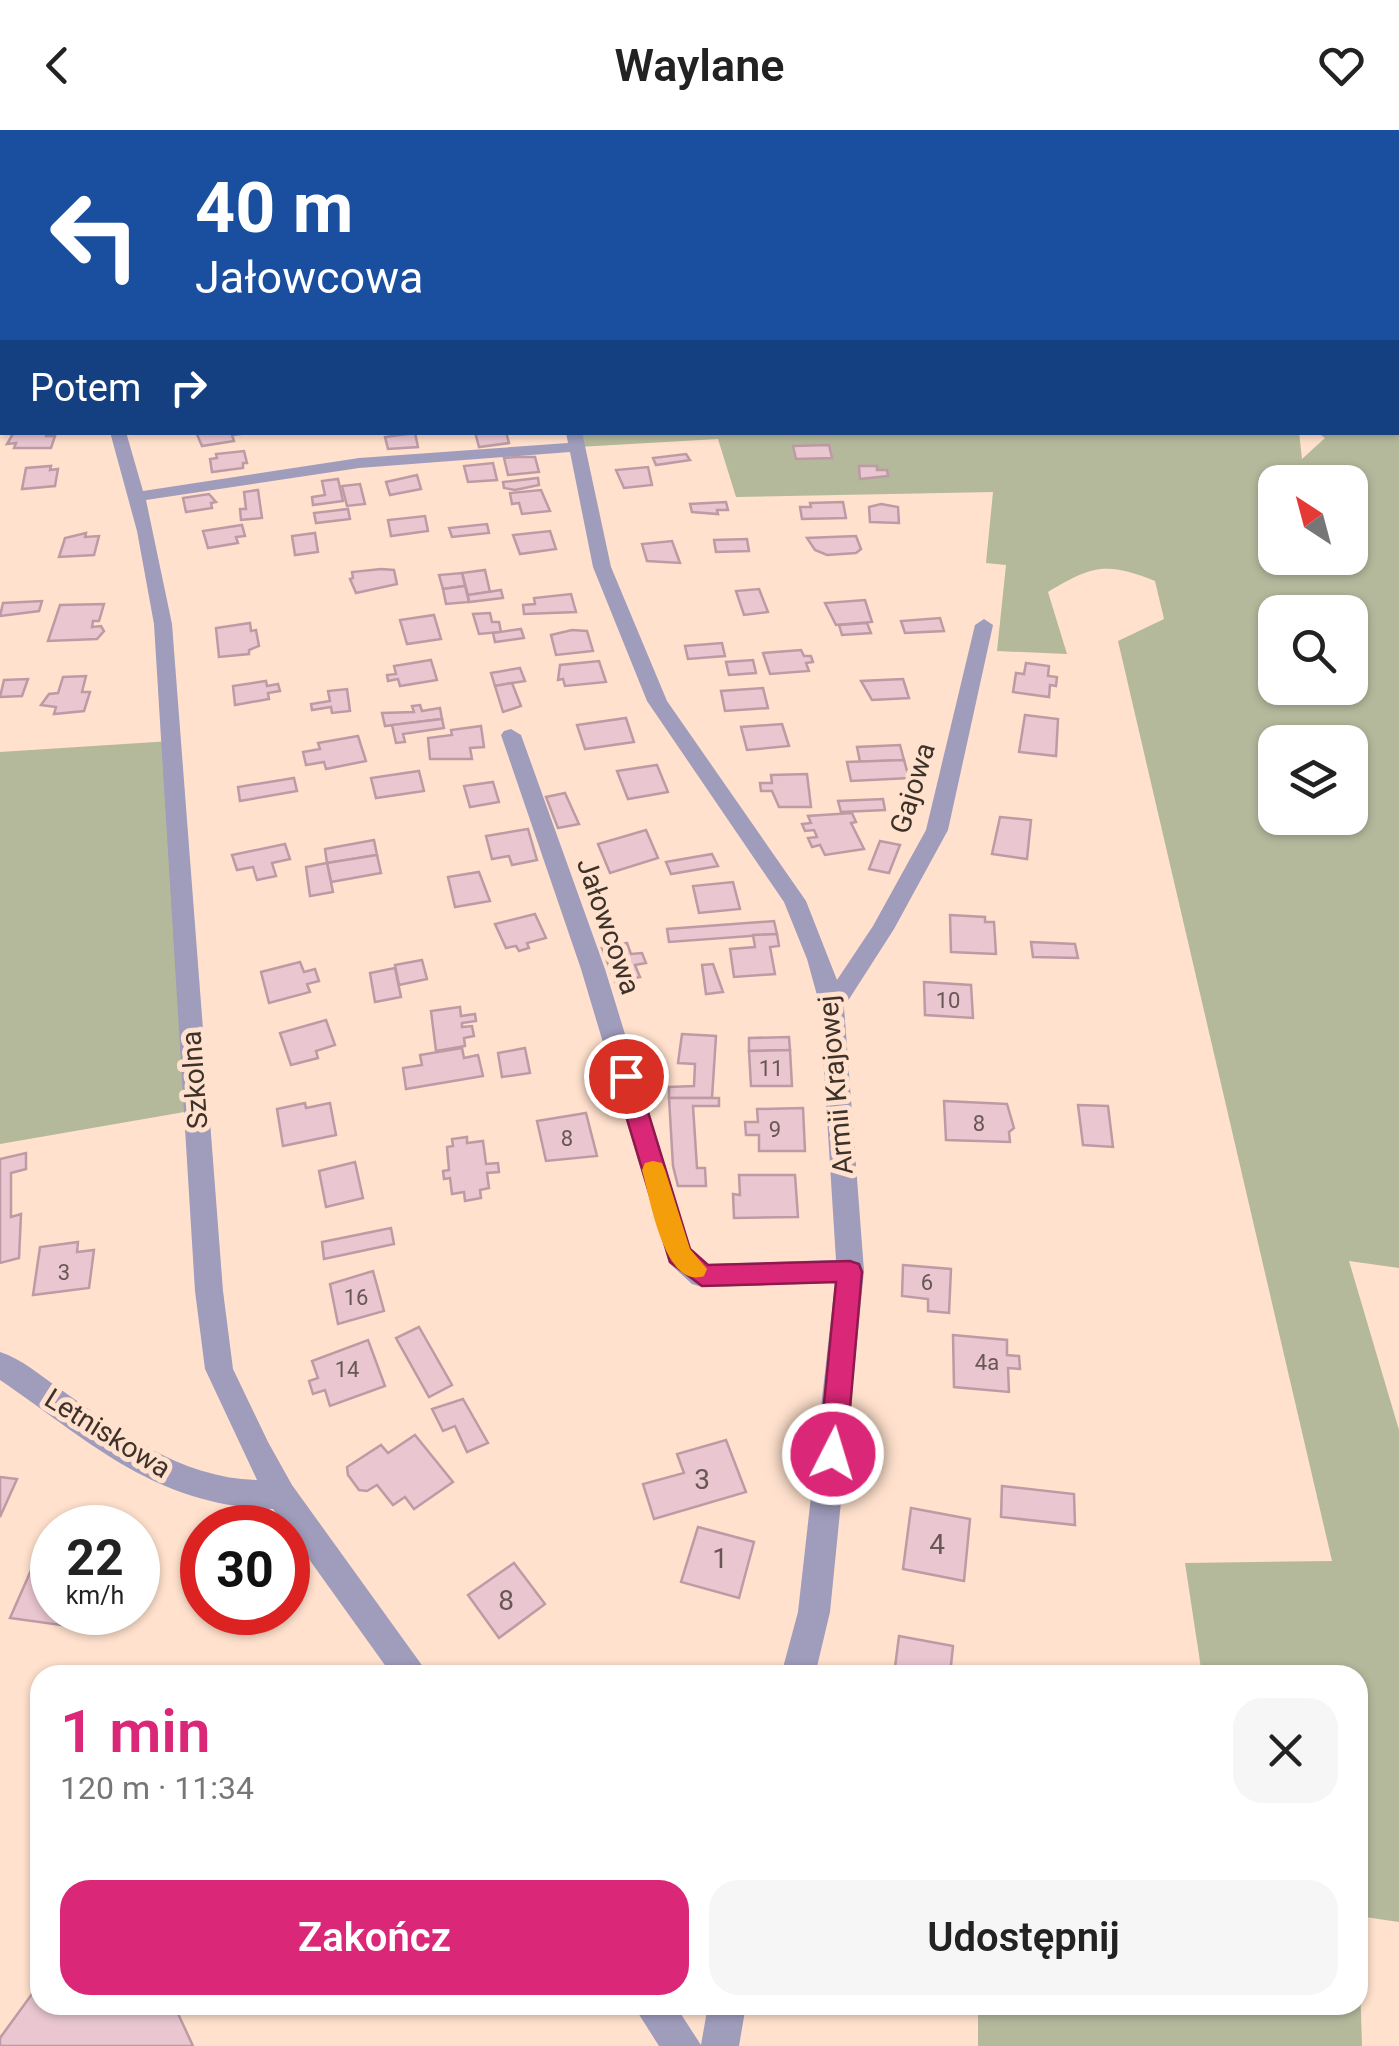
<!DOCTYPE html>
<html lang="pl">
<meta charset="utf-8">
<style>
:root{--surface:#fff;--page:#f6f6f6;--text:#222;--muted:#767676;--accent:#db2777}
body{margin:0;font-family:Roboto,sans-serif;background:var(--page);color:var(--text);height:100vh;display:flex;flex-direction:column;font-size:38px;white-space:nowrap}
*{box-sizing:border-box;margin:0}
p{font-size:32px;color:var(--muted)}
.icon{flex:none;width:55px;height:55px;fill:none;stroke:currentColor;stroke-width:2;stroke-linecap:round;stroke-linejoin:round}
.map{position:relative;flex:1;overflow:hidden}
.details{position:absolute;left:30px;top:1535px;width:1338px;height:350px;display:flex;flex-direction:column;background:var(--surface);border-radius:30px;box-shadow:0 2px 8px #0004}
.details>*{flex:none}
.hud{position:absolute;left:0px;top:0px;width:1400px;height:305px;box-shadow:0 2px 8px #0004;background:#1a4fa0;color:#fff;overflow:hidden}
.needle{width:65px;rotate:324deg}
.tools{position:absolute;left:1258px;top:335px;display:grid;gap:20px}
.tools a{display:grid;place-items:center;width:110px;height:110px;border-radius:20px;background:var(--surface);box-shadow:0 2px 8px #0004;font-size:50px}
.speed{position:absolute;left:30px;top:1375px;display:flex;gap:20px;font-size:50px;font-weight:700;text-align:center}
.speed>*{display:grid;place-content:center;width:130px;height:130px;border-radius:50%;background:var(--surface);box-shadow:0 2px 8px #0004;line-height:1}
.speed small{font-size:25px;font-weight:400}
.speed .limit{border:15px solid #d22;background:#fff;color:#111}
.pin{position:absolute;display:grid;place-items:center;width:85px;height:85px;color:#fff;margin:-42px;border:5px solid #fff;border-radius:50%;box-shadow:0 2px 10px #0007}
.me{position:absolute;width:110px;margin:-55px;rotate:5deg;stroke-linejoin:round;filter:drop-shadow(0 0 8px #0008)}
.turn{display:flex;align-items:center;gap:35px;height:210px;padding:0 30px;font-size:45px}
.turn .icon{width:130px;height:130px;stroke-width:2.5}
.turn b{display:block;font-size:70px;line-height:85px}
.then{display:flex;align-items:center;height:95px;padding:0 30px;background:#0003;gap:20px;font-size:38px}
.round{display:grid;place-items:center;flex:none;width:105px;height:105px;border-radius:30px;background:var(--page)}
.head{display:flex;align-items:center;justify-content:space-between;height:170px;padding:0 30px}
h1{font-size:60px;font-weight:600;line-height:75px;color:var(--accent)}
.action{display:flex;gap:20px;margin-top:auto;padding:20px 30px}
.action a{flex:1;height:115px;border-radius:30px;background:var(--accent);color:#fff;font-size:40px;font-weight:600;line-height:115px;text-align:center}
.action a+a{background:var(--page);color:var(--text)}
header{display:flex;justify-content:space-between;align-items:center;height:130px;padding:0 30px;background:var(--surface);font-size:45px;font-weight:600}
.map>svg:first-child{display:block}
</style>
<header><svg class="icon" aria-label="back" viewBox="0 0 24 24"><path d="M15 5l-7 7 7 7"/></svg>Waylane<svg class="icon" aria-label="heart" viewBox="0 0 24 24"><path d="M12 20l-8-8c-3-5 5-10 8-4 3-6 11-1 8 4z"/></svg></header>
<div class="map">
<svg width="1399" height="1916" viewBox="0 0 1399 1916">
<rect width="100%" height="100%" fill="#ffe1cd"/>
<!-- green -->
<g fill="#b5b99c" fill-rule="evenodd">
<polygon points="0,0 1399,0 1399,51 1398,2 2,2 2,63"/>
<path d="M1399,295v843l-50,-7 50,169v492l-41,-6 4,130h-384v-41h380v-330h-156l-17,-112 147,-2 -214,-920 46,-22 -9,-38c-49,-19 -62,-16 -107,11l19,62 -70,-3 9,-86 -20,-2 7,-71 -257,5 -18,-58 -140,8 -4,-14 725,-1 3,27 23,-21 -7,-5 80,-1zM1275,352h75v76h-75zM1275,482h75v76h-75zM1275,612h75v76h-75z"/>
<polygon points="171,611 196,980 0,1014 0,622"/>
</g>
<!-- building -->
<g fill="#e9c6d0" stroke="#bd9ba5" stroke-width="2.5">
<polygon points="14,302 45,302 46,306 55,306 51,318 14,318 16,313 7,314"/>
<polygon points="196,302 241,302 241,304 232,305 234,311 202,316"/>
<polygon points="475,302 506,302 509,313 479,317"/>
<polygon points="415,303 418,317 388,319 385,307"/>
<polygon points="829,315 832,328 796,329 793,316"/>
<polygon points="244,321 247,333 243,333 243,338 212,342 210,329 217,328 216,324"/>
<polygon points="686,324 690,330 656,335 653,328"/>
<polygon points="516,327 535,327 539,342 508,345 504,328"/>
<polygon points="493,333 497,350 468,352 464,336"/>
<polygon points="51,336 50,340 58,339 55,356 22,359 26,338"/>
<polygon points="859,336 877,336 877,340 887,340 888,346 860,349"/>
<polygon points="648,337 652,355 624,358 616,340"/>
<polygon points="417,345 421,359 390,365 386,352"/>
<polygon points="538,348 539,355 515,360 504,358 503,352"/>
<polygon points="338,349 343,371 313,375 312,367 325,365 322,351"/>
<polygon points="360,354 365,374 347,376 342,356"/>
<polygon points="258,360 262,388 241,390 240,379 246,379 244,362"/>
<polygon points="541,360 550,381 522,384 519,373 512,374 510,363"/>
<polygon points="209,364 216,372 211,373 212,378 186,382 183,368"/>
<polygon points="726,372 728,380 717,380 718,384 692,382 690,374"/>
<polygon points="843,372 846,388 802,389 800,377 811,377 810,373"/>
<polygon points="881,374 898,377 899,393 870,392 869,377"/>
<polygon points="348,379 350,389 316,393 314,383"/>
<polygon points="425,386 428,401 391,406 388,390"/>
<polygon points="487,394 489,403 452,407 449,398"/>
<polygon points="242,395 245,406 236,407 238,413 208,418 203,401"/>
<polygon points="550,401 556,419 520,424 513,405"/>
<polygon points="86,403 85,407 99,406 94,425 59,427 65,408"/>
<polygon points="315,403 318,422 295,425 292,406"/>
<polygon points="856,406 861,419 856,423 827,425 815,420 807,408"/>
<polygon points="747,409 749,421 716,422 714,410"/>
<polygon points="672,411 680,433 647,431 642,414"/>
<polygon points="381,439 394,440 397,454 356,463 350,449 353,448 352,442"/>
<polygon points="485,440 490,462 468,465 462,443"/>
<polygon points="462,443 465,456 443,459 439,445"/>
<polygon points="465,456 469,472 446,474 443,459"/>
<polygon points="759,459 768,482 744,485 736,461"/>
<polygon points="501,460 503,468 469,472 468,465"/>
<polygon points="571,464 576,482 524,484 523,475 535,474 534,468"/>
<polygon points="865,470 872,492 836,495 825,473"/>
<polygon points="42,471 39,481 0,486 3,473"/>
<polygon points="104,474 99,491 93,491 92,497 101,496 104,501 97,509 48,511 60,475"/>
<polygon points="490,483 492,492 499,492 501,502 479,504 473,484"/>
<polygon points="434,485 441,509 407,514 400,490"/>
<polygon points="940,488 944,501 905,503 901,491"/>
<polygon points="250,493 251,501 256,500 259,516 249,520 249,524 219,527 216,498"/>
<polygon points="867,493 871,503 842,505 839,495"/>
<polygon points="521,499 524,508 495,512 493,503"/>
<polygon points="572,500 587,501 593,521 556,525 551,505"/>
<polygon points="722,513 725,526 688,529 685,516"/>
<polygon points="801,520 804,526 811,526 813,532 806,533 809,541 770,544 763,523"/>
<polygon points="431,530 437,550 400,556 398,549 388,551 387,545 396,544 394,536"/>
<polygon points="753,530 756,543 729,545 726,532"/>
<polygon points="599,531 606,552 565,556 563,549 558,550 560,535"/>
<polygon points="1026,533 1049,536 1048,546 1057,547 1056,556 1050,555 1049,567 1013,562 1016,543 1024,544"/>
<polygon points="520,538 525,551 495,556 491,543"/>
<polygon points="86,546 82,562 90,562 84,581 54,584 56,577 41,575 49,564 58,563 63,547"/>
<polygon points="28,549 22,566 0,567 4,550"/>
<polygon points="903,549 909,568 872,570 861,551"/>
<polygon points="266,551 267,556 278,554 280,561 268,563 269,569 235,575 233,556"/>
<polygon points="512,553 521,576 503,582 495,556"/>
<polygon points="763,558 768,578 725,581 721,561"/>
<polygon points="347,559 350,581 332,583 331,577 312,580 311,574 330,571 328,561"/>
<polygon points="420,575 422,581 440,578 442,589 385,596 382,583 414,582 412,576"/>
<polygon points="1025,585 1058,589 1056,626 1019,622"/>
<polygon points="626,588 634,612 585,619 577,595"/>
<polygon points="442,589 444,598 403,604 405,612 396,613 392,595"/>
<polygon points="782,594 789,616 747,620 741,597"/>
<polygon points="481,596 484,617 470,618 472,629 430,629 428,608 452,605 451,600"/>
<polygon points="358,606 366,631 326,639 324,632 306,635 303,622 320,619 318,613"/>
<polygon points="900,615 904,630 860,632 857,617"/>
<polygon points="904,630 909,648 851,651 847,632"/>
<polygon points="657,635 668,662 628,669 617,641"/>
<polygon points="419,641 424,661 376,668 371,648"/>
<polygon points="807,644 811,677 779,677 772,661 761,661 760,653 772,653 771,645"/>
<polygon points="294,648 297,661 240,671 238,657"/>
<polygon points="493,652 499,672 470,677 464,656"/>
<polygon points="565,663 579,694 558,698 546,667"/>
<polygon points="883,669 885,680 841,682 838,671"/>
<polygon points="852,683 856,692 851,693 864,719 825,725 820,715 812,717 808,708 817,707 814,700 805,701 802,694 811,693 808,686"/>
<polygon points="1000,687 1031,690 1027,729 992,724"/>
<polygon points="528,699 537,730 512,735 509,726 492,729 486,706"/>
<polygon points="646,700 658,728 610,743 598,714"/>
<polygon points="374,710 377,725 327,733 325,719"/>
<polygon points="880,711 900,715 889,743 869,739"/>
<polygon points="285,714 290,729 272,733 276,746 257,750 253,737 237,740 232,725"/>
<polygon points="712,724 718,736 671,744 666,732"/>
<polygon points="377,725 381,743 331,752 327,733"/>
<polygon points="327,733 333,762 310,766 306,737"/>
<polygon points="479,742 490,771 455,777 448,747"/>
<polygon points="733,752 740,779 699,783 693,756"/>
<polygon points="535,784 546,808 527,813 529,818 519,821 516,816 506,818 495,794"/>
<polygon points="950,785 985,787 985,792 994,792 996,824 951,822"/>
<polygon points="774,791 777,804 669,812 667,799"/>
<polygon points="777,804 779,816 770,817 775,844 734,847 730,819 755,817 753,805"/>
<polygon points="1031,812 1075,814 1078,828 1033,827"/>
<polygon points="627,813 631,824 642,823 646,833 635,835 640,847 615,852 602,818"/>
<polygon points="422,830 427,849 399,855 395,835"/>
<polygon points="300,832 304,842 315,839 319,851 307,854 310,862 269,873 261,842"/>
<polygon points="713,834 723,862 706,864 702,835"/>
<polygon points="395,838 401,867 375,872 370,843"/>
<polygon points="924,852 971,855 973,888 925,885"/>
<polygon points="460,877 461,886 475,884 476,891 462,893 462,897 472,896 474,906 464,908 465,916 436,921 431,881"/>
<polygon points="326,890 335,915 316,921 318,928 291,935 280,903"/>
<polygon points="682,904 716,906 712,968 669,968 669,957 694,956 695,934 678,933"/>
<polygon points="789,907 790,920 749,921 749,908"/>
<polygon points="462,918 464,928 478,925 483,946 406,959 403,938 422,935 420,925"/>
<polygon points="525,918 530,943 502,947 498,923"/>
<polygon points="790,920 792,956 751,956 749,921"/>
<polygon points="669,968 719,968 719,976 693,976 697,1038 705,1038 706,1056 678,1056 673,1036"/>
<polygon points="944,971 1007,974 1014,998 1009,1002 1010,1012 946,1010"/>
<polygon points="305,973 306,978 330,973 336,1005 283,1016 277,979"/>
<polygon points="1078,975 1108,976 1113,1017 1083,1015"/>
<polygon points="803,978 805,1021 759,1021 759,1005 746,1005 745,992 758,992 757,979"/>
<polygon points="586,983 597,1026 546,1031 537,991"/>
<polygon points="467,1007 467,1013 483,1011 486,1034 498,1033 499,1042 487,1043 489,1058 480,1060 481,1068 465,1071 464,1062 452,1064 450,1048 444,1049 443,1041 449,1040 447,1017 453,1016 452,1009"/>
<polygon points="26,1023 26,1039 11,1043 11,1087 21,1084 19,1128 0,1133 0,1029"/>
<polygon points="355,1032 363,1068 326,1077 319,1041"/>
<polygon points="739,1045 795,1045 798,1087 734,1088 733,1064 740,1065"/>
<polygon points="391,1098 394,1114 324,1129 322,1112"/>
<polygon points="78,1112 77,1122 94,1120 89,1158 33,1165 40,1117"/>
<polygon points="903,1135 951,1139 949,1183 928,1181 928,1169 902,1166"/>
<polygon points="373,1141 384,1181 338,1194 330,1154"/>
<polygon points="419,1197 452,1255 429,1267 396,1208"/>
<polygon points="953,1205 1007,1210 1007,1225 1019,1226 1020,1239 1008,1238 1009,1262 954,1257"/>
<polygon points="368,1210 385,1256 330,1276 325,1260 313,1264 309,1251 318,1248 312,1231"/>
<polygon points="463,1269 488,1313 467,1322 455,1296 443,1301 432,1279"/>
<polygon points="415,1305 453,1352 414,1379 405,1367 393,1375 377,1355 367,1361 359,1360 348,1345 347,1337 381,1315 388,1323"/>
<polygon points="726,1310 746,1362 654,1389 643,1354 684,1343 677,1324"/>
<polygon points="0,1347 17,1349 0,1387"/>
<polygon points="1002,1356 1074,1364 1075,1395 1001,1387"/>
<polygon points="911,1378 970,1389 964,1451 903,1439"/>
<polygon points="698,1397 754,1412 739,1468 681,1452"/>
<polygon points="36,1429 52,1432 52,1482 81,1482 75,1497 10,1488"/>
<polygon points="514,1433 545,1474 499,1508 468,1465"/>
<polygon points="899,1506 953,1516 950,1545 894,1545"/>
<polygon points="40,1853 40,1875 174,1875 193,1916 0,1916 0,1908"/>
</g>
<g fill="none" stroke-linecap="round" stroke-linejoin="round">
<!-- minor -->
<g fill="#9f9cbc" fill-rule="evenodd">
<polygon points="0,55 2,56 2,67 0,66"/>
<path d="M110,302h16l17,59 216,-33 209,-15 -2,-11h16l29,135 56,134 139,200 31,79 36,-54 53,-96 49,-205 9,-6 9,6 -45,205 -54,99 -50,78 20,264 -34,341 -15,63h-34l17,-63 37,-329 -133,4 -10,-3 -23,-21 -88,-294 -80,-234 3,-4 7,-2 10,6 84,234 86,280 17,15 128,-4 -16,-254 -13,-47 -23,-57 -137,-201 -54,-134 -23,-115 -211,16 -213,32 26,124 51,667 10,78 35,73 24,43 137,190h-37l-119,-166c-117,-3 -181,-66 -273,-129v-28c22,7 41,24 60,37 61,43 120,89 197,91l-52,-111 -10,-78 -41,-667 -17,-93z"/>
<polygon points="633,1875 675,1875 701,1915 708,1875 746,1875 739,1916 659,1916"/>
</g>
</g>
<!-- route -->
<polygon fill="#db2777" stroke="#8e194d" stroke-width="2.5" points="626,938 637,946 690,1119 708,1135 850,1131 859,1134 862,1142 846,1324 842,1333 833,1336 823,1333 819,1324 836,1152 702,1156 670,1132 614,946"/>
<!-- slow -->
<path fill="#f59e0b" d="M653,1031l9,2 3,7 25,79 17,20 -3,7c-40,14 -54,-79 -62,-106l3,-7z"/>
<g text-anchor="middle" stroke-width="10" stroke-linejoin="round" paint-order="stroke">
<!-- number labels -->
<g font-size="22" fill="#685754">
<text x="948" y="878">10</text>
<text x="771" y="946">11</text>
<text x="979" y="1001">8</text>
<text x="775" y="1007">9</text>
<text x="567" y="1016">8</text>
<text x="64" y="1150">3</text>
<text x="927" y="1160">6</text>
<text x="356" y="1175">16</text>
<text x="987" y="1240">4a</text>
<text x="347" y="1247">14</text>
</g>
<!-- street labels -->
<g font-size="28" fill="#3d322a" stroke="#ffe1cd">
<text transform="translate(912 658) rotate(-73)" y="10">Gajowa</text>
<text transform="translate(609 796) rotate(71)" y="10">Jałowcowa</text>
<text transform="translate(194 950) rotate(-94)" y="10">Szkolna</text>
<text transform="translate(835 955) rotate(-95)" y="10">Armii Krajowej</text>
<text transform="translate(108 1303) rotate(32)" y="10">Letniskowa</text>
</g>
<!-- near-number labels -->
<g font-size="28" fill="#685754">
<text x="702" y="1359">3</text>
<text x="937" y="1424">4</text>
<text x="720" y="1438">1</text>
<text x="506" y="1480">8</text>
</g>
</g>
</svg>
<div class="tools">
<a><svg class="needle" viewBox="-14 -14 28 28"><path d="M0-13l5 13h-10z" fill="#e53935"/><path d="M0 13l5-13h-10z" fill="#767676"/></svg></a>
<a><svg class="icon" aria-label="search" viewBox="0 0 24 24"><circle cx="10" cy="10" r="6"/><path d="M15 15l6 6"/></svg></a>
<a><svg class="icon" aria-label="layers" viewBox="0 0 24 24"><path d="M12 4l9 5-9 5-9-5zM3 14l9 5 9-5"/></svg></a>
</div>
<div class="speed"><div>22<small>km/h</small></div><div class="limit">30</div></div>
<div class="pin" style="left:626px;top:946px;background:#d93025"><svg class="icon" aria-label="arrive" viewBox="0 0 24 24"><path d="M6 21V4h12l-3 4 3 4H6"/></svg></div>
<svg class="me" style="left:833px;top:1324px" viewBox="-20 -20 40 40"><circle r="17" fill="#db2777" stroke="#fff" stroke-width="3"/><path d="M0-11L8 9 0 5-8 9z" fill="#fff"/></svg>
<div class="hud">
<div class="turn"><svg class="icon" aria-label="left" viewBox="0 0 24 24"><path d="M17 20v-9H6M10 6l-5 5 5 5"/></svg><div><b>40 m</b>Jałowcowa</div></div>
<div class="then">Potem<svg class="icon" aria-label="right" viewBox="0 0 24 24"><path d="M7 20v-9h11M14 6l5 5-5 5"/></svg></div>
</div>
<section class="details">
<div class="head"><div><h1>1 min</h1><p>120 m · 11:34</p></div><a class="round"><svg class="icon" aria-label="close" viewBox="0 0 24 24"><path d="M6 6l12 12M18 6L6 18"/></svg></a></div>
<div class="action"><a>Zakończ</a><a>Udostępnij</a></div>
</section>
</div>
